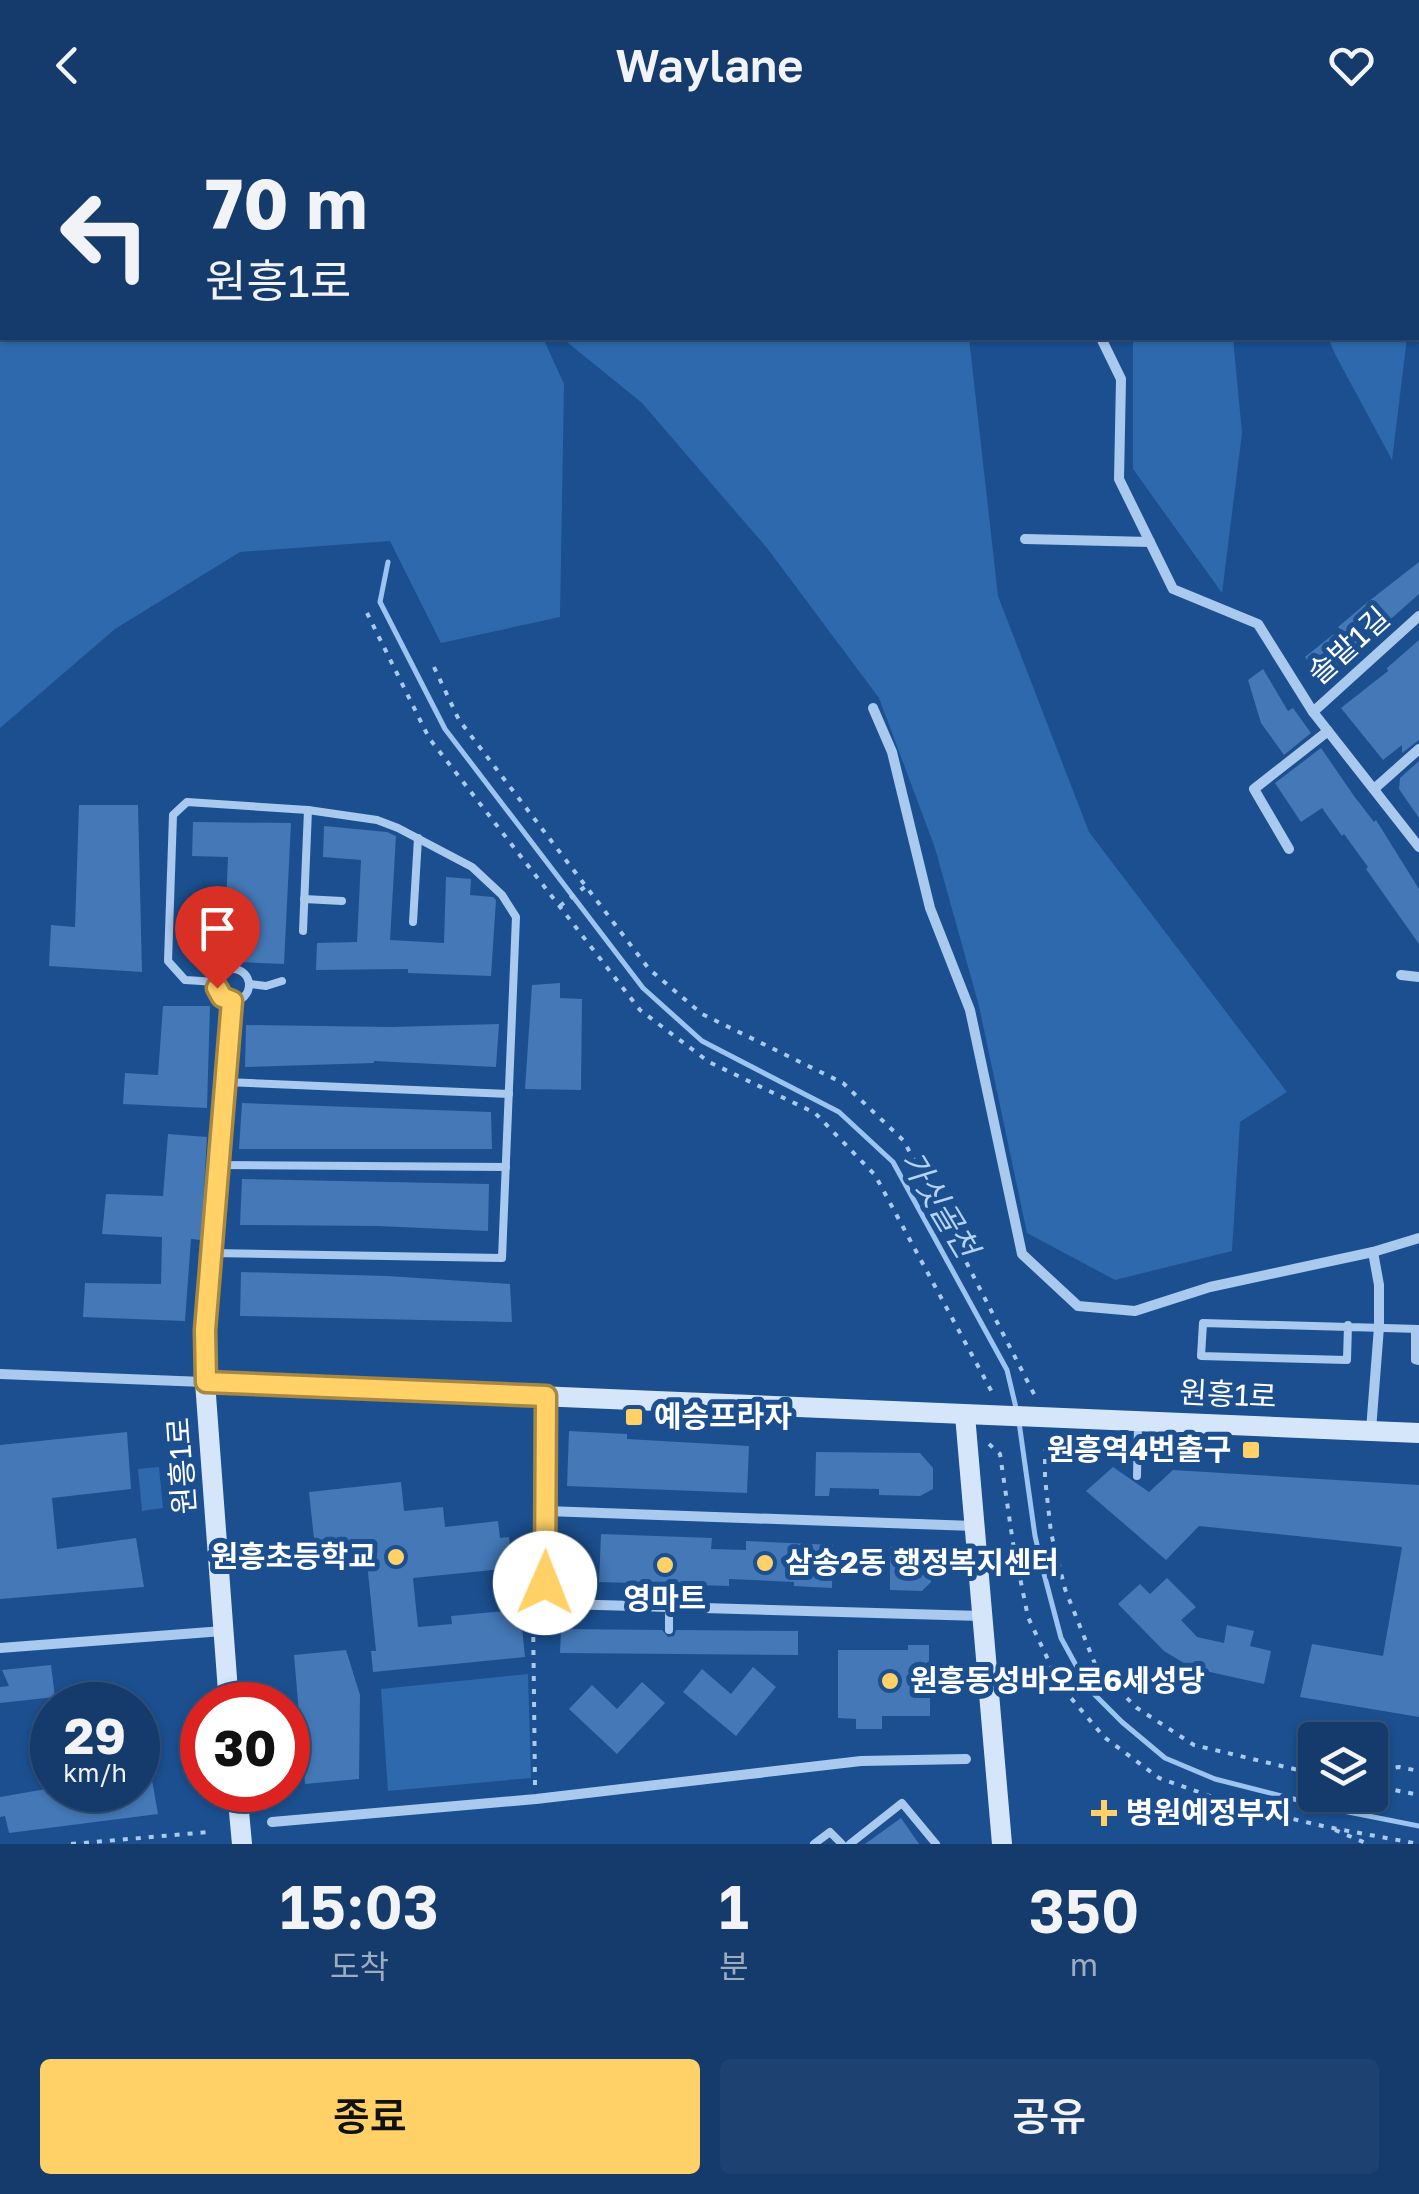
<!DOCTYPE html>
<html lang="ko">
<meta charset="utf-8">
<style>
:root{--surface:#143b6b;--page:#1d4271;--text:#f1f3f6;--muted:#9dadc1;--line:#33557e;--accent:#ffd166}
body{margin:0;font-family:"Golos Text","Noto Sans KR",sans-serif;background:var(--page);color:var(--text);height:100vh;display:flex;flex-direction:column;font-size:38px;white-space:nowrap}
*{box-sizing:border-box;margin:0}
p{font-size:32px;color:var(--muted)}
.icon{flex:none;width:55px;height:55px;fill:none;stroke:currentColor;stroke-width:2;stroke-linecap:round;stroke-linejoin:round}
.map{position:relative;height:1714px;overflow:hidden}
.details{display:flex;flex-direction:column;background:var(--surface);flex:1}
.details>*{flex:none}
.guide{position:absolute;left:0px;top:0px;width:1420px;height:210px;box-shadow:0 2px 8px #0004,0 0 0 2px var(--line);background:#143b6b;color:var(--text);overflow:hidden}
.buttons{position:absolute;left:1298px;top:1592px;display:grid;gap:20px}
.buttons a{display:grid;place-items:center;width:90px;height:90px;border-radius:10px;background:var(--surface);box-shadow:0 2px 8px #0004,0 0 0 2px var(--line);font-size:50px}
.speed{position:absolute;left:30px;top:1552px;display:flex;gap:20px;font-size:50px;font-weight:700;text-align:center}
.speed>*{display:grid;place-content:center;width:130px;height:130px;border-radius:50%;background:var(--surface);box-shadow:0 2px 8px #0004,0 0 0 2px var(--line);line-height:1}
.speed small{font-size:25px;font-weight:400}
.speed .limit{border:15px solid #d22;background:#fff;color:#111}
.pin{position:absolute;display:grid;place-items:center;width:85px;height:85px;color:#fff;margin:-102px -42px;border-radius:50% 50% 50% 0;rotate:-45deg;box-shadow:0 0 10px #0007}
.pin .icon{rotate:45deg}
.me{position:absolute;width:110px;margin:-55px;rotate:1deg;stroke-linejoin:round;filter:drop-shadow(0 0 8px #0008)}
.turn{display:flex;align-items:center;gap:35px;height:210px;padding:0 40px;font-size:45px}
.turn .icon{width:130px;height:130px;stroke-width:2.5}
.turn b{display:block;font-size:70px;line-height:85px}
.eta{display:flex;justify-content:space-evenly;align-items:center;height:170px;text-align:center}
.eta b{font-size:60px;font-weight:600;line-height:70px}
.action{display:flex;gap:20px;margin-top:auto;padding:20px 40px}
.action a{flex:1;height:115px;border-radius:10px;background:var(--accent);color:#111;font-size:40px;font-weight:600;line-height:115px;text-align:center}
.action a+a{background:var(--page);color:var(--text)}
header{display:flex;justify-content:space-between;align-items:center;height:130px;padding:0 40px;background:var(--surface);font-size:45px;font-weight:600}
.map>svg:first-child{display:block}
</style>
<header><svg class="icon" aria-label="back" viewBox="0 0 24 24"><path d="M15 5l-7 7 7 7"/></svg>Waylane<svg class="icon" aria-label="heart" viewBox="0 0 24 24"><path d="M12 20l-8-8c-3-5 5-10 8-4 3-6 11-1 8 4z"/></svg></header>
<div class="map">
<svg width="1419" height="1714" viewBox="0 0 1419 1714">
<rect width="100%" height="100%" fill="#1b4f8f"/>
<!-- green -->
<g fill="#2e69ad">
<polygon points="0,0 912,0 913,2 2,2 2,208 543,208 564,254 560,487 441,513 390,411 240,422 115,499 0,598"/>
<polygon points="1111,0 1330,0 1331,2 1112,2"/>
<polygon points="562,208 969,208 998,466 1089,702 1287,962 1240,992 1232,1121 1115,1150 1027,1103 979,876 935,718 879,568 767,418 642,273"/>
<polygon points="1133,208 1233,208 1242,303 1222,463 1133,339"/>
<polygon points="1328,208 1407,208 1392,330 1335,224"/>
<polygon points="159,1337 163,1378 142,1381 138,1339"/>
<polygon points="528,1544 531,1648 388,1661 381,1559"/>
</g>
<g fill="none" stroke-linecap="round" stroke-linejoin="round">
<!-- stream -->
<g stroke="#9cc4f0" stroke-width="5">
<polyline points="388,432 380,472 445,599 643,858 702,911 839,982 893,1032 1007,1240 1017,1282"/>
<polyline points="1019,1292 1035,1406 1043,1440 1061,1508 1089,1559 1122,1592 1165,1628 1215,1649 1333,1679 1419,1696"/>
</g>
</g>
<!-- building -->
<g fill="#4478b7">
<polygon points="1419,432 1419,464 1322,550 1305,527 1340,499 1338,497 1364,475"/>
<polygon points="1419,510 1419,610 1402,623 1402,615 1383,630 1341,578 1388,541 1387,538"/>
<polygon points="1263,539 1288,581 1293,578 1311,603 1284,625 1261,593 1248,550"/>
<polygon points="1321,618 1354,666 1374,692 1376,690 1419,759 1419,814 1366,739 1368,737 1344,704 1342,706 1322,678 1301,692 1275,653"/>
<polygon points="1419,631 1419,688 1399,659 1400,648"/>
<polygon points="79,675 138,675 142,842 49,836 51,795 75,797"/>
<polygon points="193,692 291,693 284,834 193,830 197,796 225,801 228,727 192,726"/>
<polygon points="324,696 387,702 396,706 390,810 444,813 446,747 471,749 470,765 493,767 496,770 491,846 408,843 408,839 316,840 317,813 357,812 361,730 323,727"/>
<polygon points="560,853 560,868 582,869 581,960 525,959 532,855"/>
<polygon points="163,876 210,876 207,978 123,974 125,943 158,945"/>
<polygon points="499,894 496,937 374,931 374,933 245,937 246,895 390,897"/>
<polygon points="242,973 491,982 492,1019 239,1019"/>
<polygon points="168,1004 207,1007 201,1110 191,1109 185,1191 83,1187 85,1153 161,1154 162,1107 102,1104 106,1064 163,1066"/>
<polygon points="242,1049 489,1054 488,1101 378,1096 240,1095"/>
<polygon points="241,1142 387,1146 510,1154 512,1192 240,1186"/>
<polygon points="569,1301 627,1304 627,1309 749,1316 747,1363 567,1356"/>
<polygon points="127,1302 131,1359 52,1368 57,1419 136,1408 144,1457 0,1469 0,1315"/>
<polygon points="816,1322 920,1323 933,1338 933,1359 920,1366 879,1365 879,1359 830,1358 829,1366 815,1366"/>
<polygon points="1113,1337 1149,1362 1173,1340 1419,1355 1419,1587 1300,1567 1312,1514 1383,1526 1402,1417 1199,1396 1166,1430 1086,1361"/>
<polygon points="401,1352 404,1381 443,1377 445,1397 498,1391 500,1408 509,1407 512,1438 413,1448 418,1497 452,1494 451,1486 516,1480 518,1499 522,1498 525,1527 373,1542 371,1521 376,1521 365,1413 315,1418 309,1362"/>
<polygon points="601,1404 712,1408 711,1419 746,1420 746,1411 833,1415 832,1458 794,1456 794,1452 729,1449 729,1456 599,1452"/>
<polygon points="890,1417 919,1417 929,1424 931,1452 922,1461 890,1460"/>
<polygon points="1167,1448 1196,1477 1181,1490 1197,1507 1224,1513 1227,1495 1254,1501 1250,1516 1271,1521 1264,1554 1192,1538 1164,1521 1118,1474 1140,1454 1150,1464"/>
<polygon points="561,1499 662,1500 668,1507 674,1506 676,1500 798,1501 798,1525 560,1523"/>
<polygon points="908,1515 929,1515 929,1538 941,1538 941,1565 930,1565 930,1586 882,1586 882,1599 856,1599 856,1589 838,1588 838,1520 908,1520"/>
<polygon points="346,1520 360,1565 359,1649 305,1654 294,1525"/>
<polygon points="51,1535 55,1567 0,1573 0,1557 9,1556 2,1540"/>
<polygon points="753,1537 776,1557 736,1606 683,1562 702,1539 731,1564"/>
<polygon points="642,1552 665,1573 617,1624 569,1579 592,1555 617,1579"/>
<polygon points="145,1610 158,1684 9,1703 5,1686 0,1687 0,1667 52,1658 52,1660 138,1660 138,1611"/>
<polygon points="901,1688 919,1714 865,1714"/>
</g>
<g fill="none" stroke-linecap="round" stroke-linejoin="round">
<!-- path -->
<g stroke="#a9c9ee" stroke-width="4" stroke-dasharray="5 8" stroke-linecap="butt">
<polyline points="367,483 429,608 640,880 709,932 815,983 875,1045 993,1264"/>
<polyline points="434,537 459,590 649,839 702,884 843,953 904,1011 1035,1266"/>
<polyline points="560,776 586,756"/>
<polyline points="989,1314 1000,1324 1013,1413 1028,1487 1060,1555 1104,1607 1159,1648 1238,1676 1327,1697 1419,1714"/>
<polyline points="1045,1316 1045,1348 1051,1403 1065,1459 1097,1539 1137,1578 1194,1615 1315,1644"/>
<polyline points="1370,1642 1399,1637 1419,1641"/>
<polyline points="535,1655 533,1481 543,1469"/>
<polyline points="1370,1655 1419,1665"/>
<polyline points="1335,1700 1368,1714"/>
<polyline points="71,1714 209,1702"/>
</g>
<!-- lane -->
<g stroke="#a9c9ee" stroke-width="8">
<polyline points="304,769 342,771"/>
<polyline points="413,792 418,708"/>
<polyline points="303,801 308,680"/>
<circle cx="233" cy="855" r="16"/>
<polyline points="250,854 266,856 282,851"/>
<polyline points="225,952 509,964"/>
<polyline points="218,1035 506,1037"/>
<polyline points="211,1123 502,1128 516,787 502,765 472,737 398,698 377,690 308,680 187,672 173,685 168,831 185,850 217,852"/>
<polyline points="1348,1195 1347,1230 1201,1226 1203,1193 1419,1199"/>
<polyline points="1415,1199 1415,1230 1419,1231"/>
<polyline points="205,1248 205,1200 232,871"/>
<polyline points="1137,1346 1138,1295"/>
<polyline points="669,1500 669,1477"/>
<polyline points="814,1714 830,1702 842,1714"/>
<polyline points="850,1714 902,1673 936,1714"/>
</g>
<!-- street -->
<g stroke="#a9c9ee" stroke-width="10">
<polyline points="1101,208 1121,249 1119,349 1173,459 1258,494 1313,582 1419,717"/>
<polyline points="1025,409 1150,412"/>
<polyline points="873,578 892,622 930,778 970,880 1022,1124 1078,1176 1135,1181 1210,1157 1373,1122 1419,1108"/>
<polyline points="1313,582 1419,486"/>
<polyline points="1374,659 1419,619"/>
<polyline points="1289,719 1254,659 1328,601"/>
<polyline points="1401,845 1419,847"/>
<polyline points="0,1244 204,1252"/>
<polyline points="546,1267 545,1453 564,1474 981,1486"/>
<polyline points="1371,1300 1379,1197 1379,1155 1373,1122"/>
<polyline points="546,1381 974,1396"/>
<polyline points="0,1518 223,1501"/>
<polyline points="272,1692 536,1669 861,1631 966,1629"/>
</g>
<!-- secondary -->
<g stroke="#d6e6fa" stroke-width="20">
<polyline points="965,1285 1002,1714"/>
<polyline points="229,1575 205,1252 1419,1303"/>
<polyline points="237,1660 242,1714"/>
</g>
</g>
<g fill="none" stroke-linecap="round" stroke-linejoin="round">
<defs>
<polyline id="route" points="217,858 222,867 232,871 205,1200 206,1252 546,1266 545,1453"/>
</defs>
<!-- route casing -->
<use href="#route" stroke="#a68842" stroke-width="25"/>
<!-- route -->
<use href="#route" stroke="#ffd166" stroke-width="18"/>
</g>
<!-- markers -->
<g fill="#ffd166" stroke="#1b4f8f" stroke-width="4">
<rect x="624" y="1277" width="20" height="20" rx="5"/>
<rect x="1241" y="1310" width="20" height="20" rx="5"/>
<circle cx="396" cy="1427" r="10"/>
<circle cx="765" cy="1433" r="10"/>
<circle cx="665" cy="1435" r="10"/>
<circle cx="890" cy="1551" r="10"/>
<path d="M1099 1668h10v10h10v10h-10v10h-10v-10h-10v-10h10z"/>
</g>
<g text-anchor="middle" stroke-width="10" stroke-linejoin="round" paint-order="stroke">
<!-- street labels -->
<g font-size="30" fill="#fff" stroke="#1b4f8f">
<text transform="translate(1349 516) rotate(-42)" y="10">솔밭1길</text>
<text transform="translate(1228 1265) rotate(3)" y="10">원흥1로</text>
<text transform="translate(182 1336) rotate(-94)" y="10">원흥1로</text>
</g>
<!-- poi labels -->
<g font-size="30" font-weight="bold" fill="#fff" stroke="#1b4f8f" text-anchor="start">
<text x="654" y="1297">예승프라자</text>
<text x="1231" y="1330" text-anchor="end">원흥역4번출구</text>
<text x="376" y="1437" text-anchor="end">원흥초등학교</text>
<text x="785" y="1443">삼송2동 행정복지센터</text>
<text x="665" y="1479" text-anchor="middle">영마트</text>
<text x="910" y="1561">원흥동성바오로6세성당</text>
<text x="1126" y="1693">병원예정부지</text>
</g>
<!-- water labels -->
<g font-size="32" font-style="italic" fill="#b5d3f5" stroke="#1b4f8f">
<text transform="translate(939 1074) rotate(59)" y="11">가싯골천</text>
</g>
</g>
</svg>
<div class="buttons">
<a><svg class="icon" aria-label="layers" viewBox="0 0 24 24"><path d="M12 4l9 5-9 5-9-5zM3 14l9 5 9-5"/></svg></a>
</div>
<div class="speed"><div>29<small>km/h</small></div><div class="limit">30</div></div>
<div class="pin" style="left:217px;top:858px;background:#d93025"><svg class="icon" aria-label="arrive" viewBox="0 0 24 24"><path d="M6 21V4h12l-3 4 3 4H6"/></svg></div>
<svg class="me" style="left:545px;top:1453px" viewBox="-20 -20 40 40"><circle r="19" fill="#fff"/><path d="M0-13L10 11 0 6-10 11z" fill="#ffd166"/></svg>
<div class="guide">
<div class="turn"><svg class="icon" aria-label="left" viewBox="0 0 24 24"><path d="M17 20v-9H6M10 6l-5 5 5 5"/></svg><div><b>70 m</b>원흥1로</div></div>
</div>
</div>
<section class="details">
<div class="eta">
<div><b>15:03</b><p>도착</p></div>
<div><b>1</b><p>분</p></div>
<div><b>350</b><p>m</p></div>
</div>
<div class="action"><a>종료</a><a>공유</a></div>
</section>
